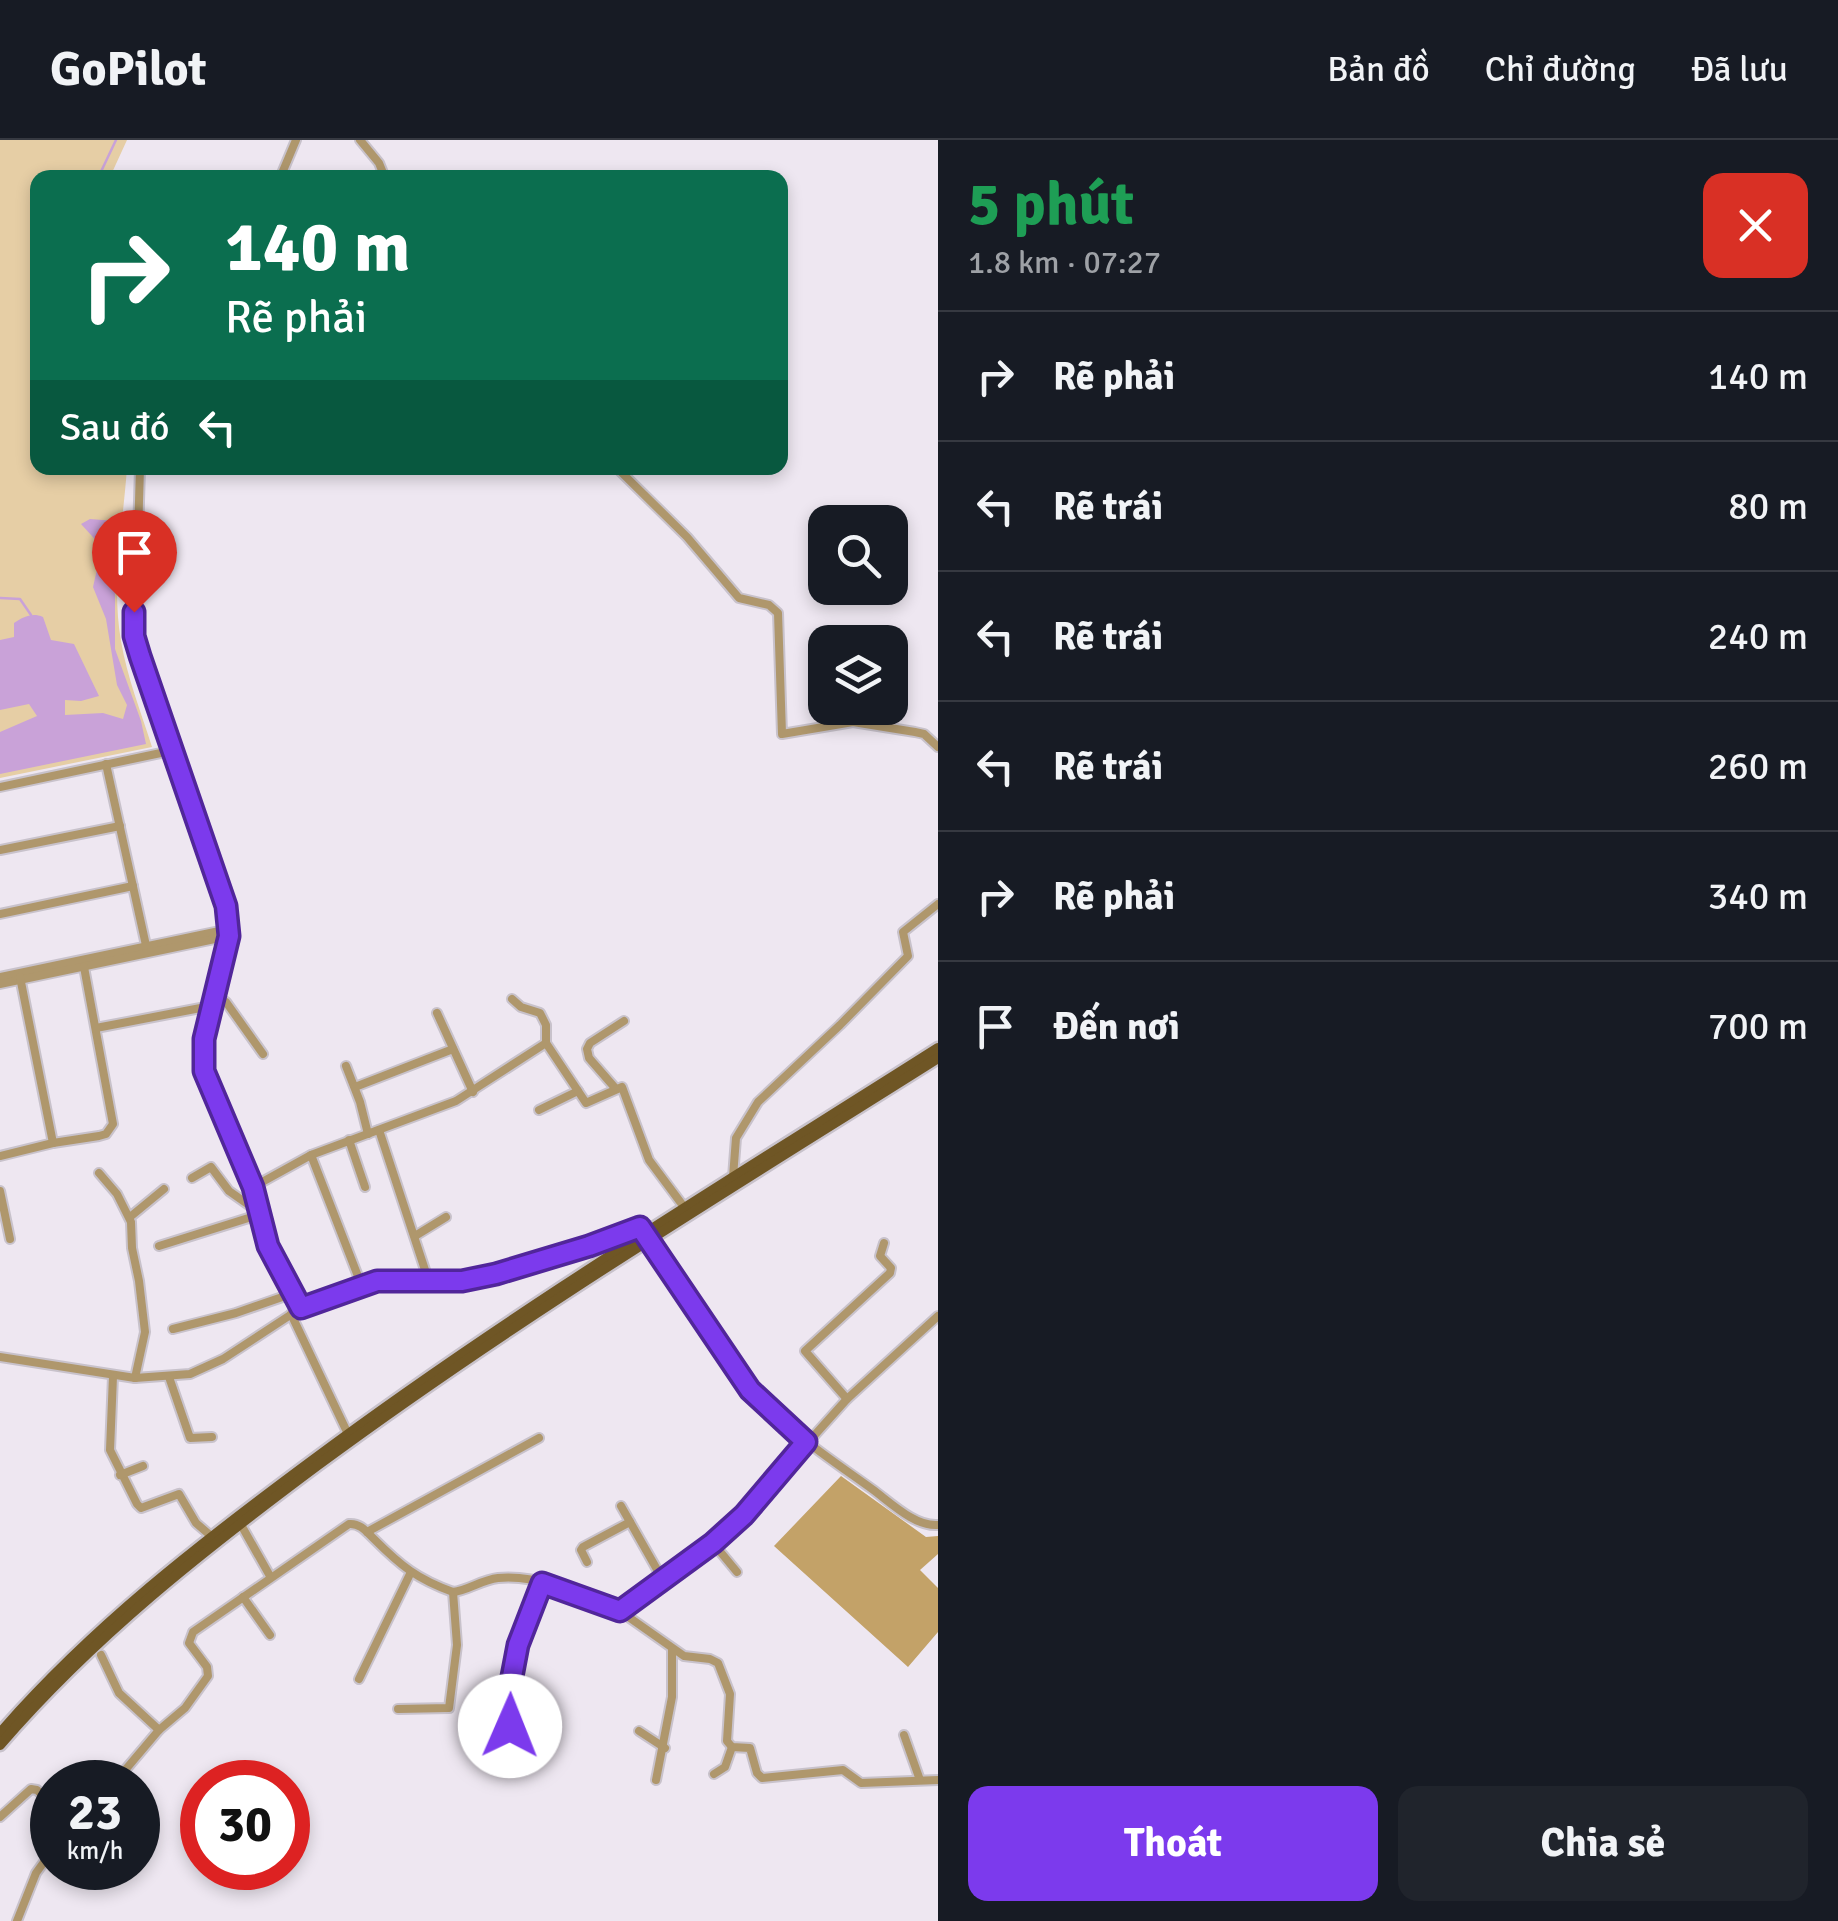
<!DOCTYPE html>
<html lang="vi">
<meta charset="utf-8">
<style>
:root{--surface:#171b24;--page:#20242c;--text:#f1f3f6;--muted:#9ea1a6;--line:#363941;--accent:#7c3aed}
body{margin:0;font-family:Signika,sans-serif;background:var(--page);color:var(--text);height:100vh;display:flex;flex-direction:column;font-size:38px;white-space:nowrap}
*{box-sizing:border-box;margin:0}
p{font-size:32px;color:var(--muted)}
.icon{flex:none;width:55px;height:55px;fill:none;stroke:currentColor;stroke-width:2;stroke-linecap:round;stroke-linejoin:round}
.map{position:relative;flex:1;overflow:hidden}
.drawer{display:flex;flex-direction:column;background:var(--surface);width:900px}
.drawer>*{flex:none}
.guide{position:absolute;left:30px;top:30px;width:758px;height:305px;border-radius:20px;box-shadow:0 5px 15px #0003;background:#0b6e4f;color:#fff;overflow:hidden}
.buttons{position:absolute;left:808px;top:365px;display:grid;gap:20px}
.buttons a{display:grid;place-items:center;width:100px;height:100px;border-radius:20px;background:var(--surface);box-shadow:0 5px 15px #0003;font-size:50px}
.speed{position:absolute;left:30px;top:1620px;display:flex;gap:20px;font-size:50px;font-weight:700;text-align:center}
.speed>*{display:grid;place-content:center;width:130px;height:130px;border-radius:50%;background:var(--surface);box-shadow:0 5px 15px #0003;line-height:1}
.speed small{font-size:25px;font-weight:400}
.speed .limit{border:15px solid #d22;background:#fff;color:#111}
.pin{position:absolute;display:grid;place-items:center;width:85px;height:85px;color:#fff;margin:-102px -42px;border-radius:50% 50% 50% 0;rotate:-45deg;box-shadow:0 0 10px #0007}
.pin .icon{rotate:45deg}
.me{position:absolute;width:110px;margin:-55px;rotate:1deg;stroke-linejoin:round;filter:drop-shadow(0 0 8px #0008)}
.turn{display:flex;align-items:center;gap:35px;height:210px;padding:0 30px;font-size:45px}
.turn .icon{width:130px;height:130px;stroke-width:2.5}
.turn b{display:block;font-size:70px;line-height:85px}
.then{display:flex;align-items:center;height:95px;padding:0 30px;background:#0003;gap:20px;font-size:38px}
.round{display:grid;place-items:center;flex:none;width:105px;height:105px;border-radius:20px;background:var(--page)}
.summary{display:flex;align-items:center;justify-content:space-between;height:170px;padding:0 30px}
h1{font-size:60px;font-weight:800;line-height:75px;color:#1e9e55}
.cta{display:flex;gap:20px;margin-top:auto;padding:20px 30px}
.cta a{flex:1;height:115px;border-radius:20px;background:var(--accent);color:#fff;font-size:40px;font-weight:800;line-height:115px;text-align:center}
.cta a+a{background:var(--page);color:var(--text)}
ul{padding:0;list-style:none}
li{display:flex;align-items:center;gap:30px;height:130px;padding:0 30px;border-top:2px solid var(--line)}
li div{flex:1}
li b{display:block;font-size:38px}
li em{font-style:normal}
header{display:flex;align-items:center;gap:60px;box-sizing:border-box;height:140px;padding:0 50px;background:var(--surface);border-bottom:2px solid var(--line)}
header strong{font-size:48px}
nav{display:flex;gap:55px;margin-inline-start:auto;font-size:35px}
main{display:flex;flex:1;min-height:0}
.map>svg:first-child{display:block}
</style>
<header>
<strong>GoPilot</strong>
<nav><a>Bản đồ</a><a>Chỉ đường</a><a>Đã lưu</a></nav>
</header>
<main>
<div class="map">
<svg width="938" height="1781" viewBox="0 0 938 1781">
<rect width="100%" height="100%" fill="#eee7f1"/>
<!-- green -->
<path fill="#e6cea5" d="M0,0h127l-17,37 -72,1v290h89c-4,56 -16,117 -6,173 6,36 20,71 31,106l-152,31z"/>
<!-- forest -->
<polygon fill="#c3a268" points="841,1336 926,1397 938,1396 938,1414 920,1430 938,1448 938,1492 908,1527 774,1406"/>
<!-- water -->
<path fill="#c9a2d8" d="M90,379l25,2v128l26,72 5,23 -146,30v-42l37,-16 -8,-12 -29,6v-70l14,-3v-14c9,-6 18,-11 29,-6l8,23 23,4 25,52 -18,5 -16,-1v15l38,-2 20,6 4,-14 -10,-20 -11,-66 -13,-32 9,-40 -21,-23z"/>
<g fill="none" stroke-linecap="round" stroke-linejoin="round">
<!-- stream -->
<g stroke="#c9a2d8" stroke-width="2.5">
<polyline points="98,38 116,0"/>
<polyline points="0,458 20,459 31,475"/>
</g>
<defs>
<g id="minor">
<polyline points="360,0 379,23 385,38"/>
<polyline points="280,38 296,0"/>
<polyline points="140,328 135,496 210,713 228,781 229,796 224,826 211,866 201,918 208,944 253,1047 268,1106 301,1168"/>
<polyline points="617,328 687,397 739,458 769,465 778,473 782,594 853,582 915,592 924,594 938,607"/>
<polyline points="106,624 147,810"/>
<polyline points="0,647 175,610"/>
<polyline points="0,710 120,686"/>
<polyline points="0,774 133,746"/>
<polyline points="0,837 229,789"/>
<polyline points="0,844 229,796"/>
<polyline points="215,855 226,862 263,914"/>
<polyline points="512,859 521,867 540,873 546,885 546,903"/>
<polyline points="437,873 473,952"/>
<polyline points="96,888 211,866"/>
<polyline points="346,926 360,962 368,994"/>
<polyline points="355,947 453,909"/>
<polyline points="616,949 589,918 587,909 590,903 624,881"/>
<polyline points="539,970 578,951"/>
<polyline points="379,990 428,1139"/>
<polyline points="349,1000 365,1047"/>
<polyline points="53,1003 99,996 106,994 113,984 84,827"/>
<polyline points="311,1015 361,1144"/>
<polyline points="0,1016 53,1003 20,837"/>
<polyline points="99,1033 117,1054 131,1082 132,1108 139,1141 145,1192 135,1238"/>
<polyline points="733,1037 736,998 758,962 840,885 908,816 903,792 938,764"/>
<polyline points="192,1038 211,1027 229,1051 256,1070"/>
<polyline points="253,1047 311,1015 456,961 546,903 586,963 622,947 649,1020 687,1071"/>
<polyline points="0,1051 10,1099"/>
<polyline points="130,1077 164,1049"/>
<polyline points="415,1096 446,1077"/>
<polyline points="159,1106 258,1075"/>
<polyline points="291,1174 348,1294"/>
<polyline points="173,1189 236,1173 291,1154"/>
<path d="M0,1217l135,21 55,-4 33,-15 78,-51 60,-24 26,-4 75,1 61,-14 117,-40c38,52 68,110 108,159 34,42 81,72 124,103 18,13 43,38 66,36"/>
<polyline points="113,1236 110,1310 137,1364 141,1368 179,1354 196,1383 211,1396"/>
<polyline points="169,1237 190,1298 212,1297"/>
<polyline points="847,1259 805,1211 890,1133 891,1128 880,1116 884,1103"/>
<polyline points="120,1335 143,1326"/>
<polyline points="621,1366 663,1440"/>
<polyline points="240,1383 270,1436"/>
<polyline points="367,1392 539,1298"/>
<polyline points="713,1403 737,1432"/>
<polyline points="587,1422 581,1410 583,1407 630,1382"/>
<polyline points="243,1457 270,1495"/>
<polyline points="620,1471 684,1516 710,1519 718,1523 730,1554 727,1601 732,1607 750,1608 757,1633 762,1638 843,1630 861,1643 938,1640"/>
<polyline points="101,1515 119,1553 159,1590"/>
<polyline points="359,1539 410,1434"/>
<polyline points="398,1569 449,1568 457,1505 453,1452"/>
<polyline points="511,1585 510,1547 518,1505 543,1443"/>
<polyline points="639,1591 665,1608"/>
<polyline points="904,1595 920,1640"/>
<polyline points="714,1634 725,1627 732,1607"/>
<polyline points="656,1640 672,1557 672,1510"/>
<path d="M115,1642l44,-52 26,-22 23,-32 -1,-9 -18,-24 4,-11 156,-108c11,-1 17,7 25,15 27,27 43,40 79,53 16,-2 28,-12 45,-14 41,-4 85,17 122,33l93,-68 30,-28 104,-116 91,-83"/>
<polyline points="0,1677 31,1649 37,1650 52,1665"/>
<polyline points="17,1781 36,1733 52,1711"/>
</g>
<g id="major">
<path d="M0,1593c92,-106 201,-190 313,-273 200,-149 414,-278 625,-412"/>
<path d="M0,1605c94,-109 204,-195 318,-280 199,-147 411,-275 620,-407"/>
</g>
</defs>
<!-- minor casing -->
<use href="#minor" stroke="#c8c2cb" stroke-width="12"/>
<!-- major casing -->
<use href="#major" stroke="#c8c2cb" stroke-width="15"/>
<!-- minor -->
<use href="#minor" stroke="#af976c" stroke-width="8"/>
<!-- major -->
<use href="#major" stroke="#6f5625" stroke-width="10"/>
</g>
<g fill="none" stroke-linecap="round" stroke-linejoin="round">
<defs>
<polyline id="route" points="134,472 134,496 140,516 226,766 229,796 204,899 204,931 253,1047 268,1106 301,1168 377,1141 462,1141 496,1134 589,1106 640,1087 750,1250 806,1302 744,1375 713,1403 620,1471 542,1443 518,1505 510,1547 510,1586"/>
</defs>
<!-- route casing -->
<use href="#route" stroke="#51269a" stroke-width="25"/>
<!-- route -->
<use href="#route" stroke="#7c3aed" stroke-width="18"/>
</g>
</svg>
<div class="buttons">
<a><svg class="icon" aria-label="search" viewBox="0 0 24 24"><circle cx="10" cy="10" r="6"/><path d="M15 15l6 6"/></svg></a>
<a><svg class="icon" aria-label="layers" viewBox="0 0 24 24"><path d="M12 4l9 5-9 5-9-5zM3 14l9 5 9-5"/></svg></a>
</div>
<div class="speed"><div>23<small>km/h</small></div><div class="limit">30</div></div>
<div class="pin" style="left:134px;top:472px;background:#d93025"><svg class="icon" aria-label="arrive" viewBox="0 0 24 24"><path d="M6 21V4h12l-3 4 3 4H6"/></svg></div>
<svg class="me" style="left:510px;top:1586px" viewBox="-20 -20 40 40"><circle r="19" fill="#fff"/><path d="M0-13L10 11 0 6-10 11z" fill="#7c3aed"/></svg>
<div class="guide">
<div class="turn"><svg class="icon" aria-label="right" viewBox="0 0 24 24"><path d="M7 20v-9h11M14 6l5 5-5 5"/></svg><div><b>140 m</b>Rẽ phải</div></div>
<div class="then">Sau đó<svg class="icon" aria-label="left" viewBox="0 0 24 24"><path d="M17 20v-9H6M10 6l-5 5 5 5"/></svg></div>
</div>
</div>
<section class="drawer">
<div class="summary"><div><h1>5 phút</h1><p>1.8 km · 07:27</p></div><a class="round" style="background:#d93025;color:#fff"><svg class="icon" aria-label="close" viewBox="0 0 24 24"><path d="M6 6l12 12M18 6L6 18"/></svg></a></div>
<ul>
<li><svg class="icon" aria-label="right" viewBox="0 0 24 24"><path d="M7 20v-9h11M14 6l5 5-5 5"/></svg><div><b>Rẽ phải</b></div><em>140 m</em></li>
<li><svg class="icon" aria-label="left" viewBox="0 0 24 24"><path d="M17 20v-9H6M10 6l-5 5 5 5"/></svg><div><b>Rẽ trái</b></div><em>80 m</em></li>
<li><svg class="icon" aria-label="left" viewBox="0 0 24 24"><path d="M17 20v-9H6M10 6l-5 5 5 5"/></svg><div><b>Rẽ trái</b></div><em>240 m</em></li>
<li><svg class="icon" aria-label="left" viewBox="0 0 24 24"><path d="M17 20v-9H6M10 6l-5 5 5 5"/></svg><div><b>Rẽ trái</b></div><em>260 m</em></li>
<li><svg class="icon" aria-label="right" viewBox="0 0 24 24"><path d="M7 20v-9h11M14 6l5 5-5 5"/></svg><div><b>Rẽ phải</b></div><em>340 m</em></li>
<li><svg class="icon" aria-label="arrive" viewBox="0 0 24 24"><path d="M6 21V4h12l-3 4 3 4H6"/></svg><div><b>Đến nơi</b></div><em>700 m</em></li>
</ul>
<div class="cta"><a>Thoát</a><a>Chia sẻ</a></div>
</section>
</main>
